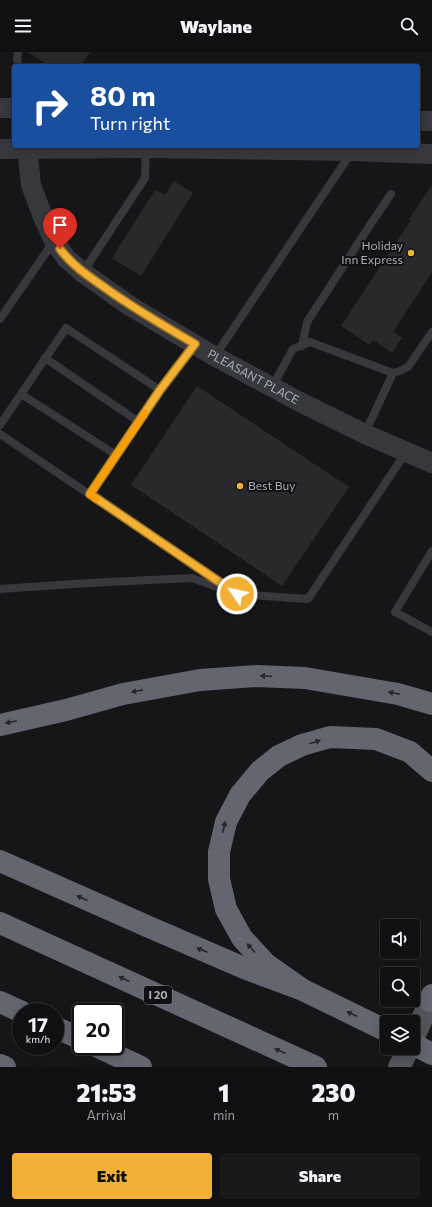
<!DOCTYPE html>
<style>
:root{--surface:#101012;--page:#19191b;--text:#f1f3f6;--muted:#9c9d9f;--line:#303032;--accent:#f2b134}
body{margin:0;font-family:Commissioner,sans-serif;background:var(--page);color:var(--text);height:100vh;display:flex;flex-direction:column;font-size:15px;white-space:nowrap}
*{box-sizing:border-box;margin:0}
p{font-size:13px;color:var(--muted)}
.icon{flex:none;width:22px;height:22px;fill:none;stroke:currentColor;stroke-width:2;stroke-linecap:round;stroke-linejoin:round}
.map{position:relative;height:1015px;overflow:hidden}
.side{display:flex;flex-direction:column;background:var(--surface);flex:1}
.side>*{flex:none}
.banner{position:absolute;left:12px;top:12px;width:408px;height:84px;border-radius:4px;box-shadow:0 2px 10px #0003,0 0 0 1px var(--line);background:#1a4fa0;color:#fff;overflow:hidden}
.tools{position:absolute;left:380px;top:867px;display:grid;gap:8px}
.tools a{display:grid;place-items:center;width:40px;height:40px;border-radius:4px;background:var(--surface);box-shadow:0 2px 10px #0003,0 0 0 1px var(--line);font-size:20px}
.speed{position:absolute;left:12px;top:951px;display:flex;gap:8px;font-size:20px;font-weight:700;text-align:center}
.speed>*{display:grid;place-content:center;width:52px;height:52px;border-radius:50%;background:var(--surface);box-shadow:0 2px 10px #0003,0 0 0 1px var(--line);line-height:1}
.speed small{font-size:10px;font-weight:400}
.speed .limit{border:2px solid #111;border-radius:6px;background:#fff;color:#111}
.pin{position:absolute;display:grid;place-items:center;width:34px;height:34px;color:#fff;margin:-41px -17px;border-radius:50% 50% 50% 0;rotate:-45deg;box-shadow:0 0 4px #0007}
.pin .icon{rotate:45deg}
.me{position:absolute;width:44px;margin:-22px;rotate:304deg;stroke-linejoin:round;filter:drop-shadow(0 0 3px #0008)}
.turn{display:flex;align-items:center;gap:14px;height:84px;padding:0 12px;font-size:18px}
.turn .icon{width:52px;height:52px;stroke-width:2.5}
.turn b{display:block;font-size:28px;line-height:34px}
.eta{display:flex;justify-content:space-evenly;align-items:center;height:68px;text-align:center}
.eta b{font-size:24px;font-weight:800;line-height:28px}
.primary-button{display:flex;gap:8px;margin-top:auto;padding:8px 12px}
.primary-button a{flex:1;height:46px;border-radius:4px;background:var(--accent);color:#111;font-size:16px;font-weight:800;line-height:46px;text-align:center}
.primary-button a+a{background:var(--page);color:var(--text)}
header{display:flex;justify-content:space-between;align-items:center;height:52px;padding:0 12px;background:var(--surface);font-size:18px;font-weight:800}
.map>svg:first-child{display:block}
</style>
<header><svg class="icon" aria-label="menu" viewBox="0 0 24 24"><path d="M4 6h16M4 12h16M4 18h16"/></svg>Waylane<svg class="icon" aria-label="search" viewBox="0 0 24 24"><circle cx="10" cy="10" r="6"/><path d="M15 15l6 6"/></svg></header>
<div class="map">
<svg width="432" height="1015" viewBox="0 0 432 1015">
<rect width="100%" height="100%" fill="#161618"/>
<!-- building -->
<g fill="#29292c">
<polygon points="28,0 90,0 81,14 49,14"/>
<polygon points="174,129 193,141 141,224 112,206 155,138 165,143"/>
<polygon points="432,133 432,220 393,280 402,286 392,301 373,288 370,293 341,274 411,168 409,167"/>
<polygon points="197,334 349,435 282,534 131,433"/>
</g>
<g fill="none" stroke-linecap="round" stroke-linejoin="round">
<!-- service -->
<g stroke="#37383d" stroke-width="8">
<polyline points="18,0 17,7 19,14"/>
<polyline points="83,220 145,126 146,96"/>
<polyline points="0,267 54,189"/>
<polyline points="302,294 307,270 370,173 391,142"/>
<polyline points="215,304 351,101"/>
<polyline points="45,306 139,370"/>
<polyline points="272,335 293,297 310,290 393,321 400,319 408,315 432,280"/>
<polyline points="21,342 116,403"/>
<polyline points="0,373 66,276 160,338 195,292"/>
<polyline points="365,381 393,321"/>
<polyline points="0,382 237,542 308,547 406,400"/>
<polyline points="90,442 160,338"/>
<polyline points="432,499 395,560 432,580"/>
<polyline points="0,537 88,531 192,526 225,538"/>
</g>
<!-- tertiary -->
<g stroke="#37383d" stroke-width="20">
<polyline points="0,56 14,56"/>
<polyline points="418,69 432,69"/>
<path id="s1" d="M27,94l4,39 12,32 11,24 12,17 16,14 48,34 84,50 84,45 67,33 67,29"/>
<polyline points="0,97 146,96 352,99 432,102"/>
</g>
<!-- primary -->
<g stroke="#53555c" stroke-width="22">
<polyline points="413,987 432,945"/>
<polyline points="399,1015 409,996"/>
</g>
<!-- motorway -->
<g stroke="#63666e" stroke-width="22">
<polyline points="0,673 66,658 123,642 200,628 257,624 305,626 398,642 432,652"/>
<polyline points="0,809 149,875 244,916 303,938 387,979"/>
<polyline points="0,871 316,1015"/>
<polyline points="303,938 266,912 242,886 226,857 219,827 219,800 226,770 240,743 260,719 279,704 302,693 330,685 376,687 410,700 432,719"/>
<polyline points="430,949 432,943"/>
<polyline points="0,950 22,960"/>
<polyline points="55,975 81,987"/>
<polyline points="413,992 432,1002"/>
<polyline points="96,994 141,1015"/>
<polyline points="0,1013 5,1015"/>
</g>
</g>
<!-- one-way arrows -->
<defs><path id="oneway-solid" d="M-6-.8H1V-3.2L6.5 0L1 3.2V.8H-6Z"/></defs>
<g fill="#26262a">
<use href="#oneway-solid" transform="translate(266 624) rotate(-178)"/>
<use href="#oneway-solid" transform="translate(137 639) rotate(169)"/>
<use href="#oneway-solid" transform="translate(394 641) rotate(-168)"/>
<use href="#oneway-solid" transform="translate(11 670) rotate(168)"/>
<use href="#oneway-solid" transform="translate(315 690) rotate(-17)"/>
<use href="#oneway-solid" transform="translate(224 775) rotate(-77)"/>
<use href="#oneway-solid" transform="translate(82 846) rotate(-156)"/>
<use href="#oneway-solid" transform="translate(251 896) rotate(-133)"/>
<use href="#oneway-solid" transform="translate(202 898) rotate(-157)"/>
<use href="#oneway-solid" transform="translate(124 927) rotate(-155)"/>
<use href="#oneway-solid" transform="translate(352 962) rotate(-154)"/>
<use href="#oneway-solid" transform="translate(280 999) rotate(-155)"/>
</g>
<g fill="none" stroke-linecap="round" stroke-linejoin="round">
<defs>
<path id="route" d="M60,197c12,16 28,27 44,38 29,21 60,39 91,57l-35,46 -70,104 147,100"/>
</defs>
<!-- route casing -->
<use href="#route" stroke="#9d7322" stroke-width="10"/>
<!-- route -->
<use href="#route" stroke="#f2b134" stroke-width="7"/>
<!-- slow -->
<polyline stroke="#f59e0b" stroke-width="7" points="96,447 90,442 145,361"/>
</g>
<!-- markers -->
<g fill="#f2b134" stroke="#111113" stroke-width="1.5">
<circle cx="411" cy="201" r="4"/>
<circle cx="240" cy="434" r="4"/>
</g>
<g text-anchor="middle" stroke-width="4" stroke-linejoin="round" paint-order="stroke">
<!-- shield labels -->
<rect fill="#111113" stroke="#7b7e86" stroke-width="1" x="144" y="934" width="28" height="18" rx="3"/>
<g font-size="11" font-weight="bold" fill="#a8adb8">
<text x="158" y="947">I 20</text>
</g>
<!-- poi labels -->
<g font-size="12" fill="#a8adb8" stroke="#111113" text-anchor="end">
<text x="403" y="198">Holiday<tspan x="403" dy="14">Inn Express</tspan></text>
<text x="248" y="438" text-anchor="start">Best Buy</text>
</g>
<!-- street labels -->
<g font-size="12" fill="#a8adb8" stroke="#111113">
<text dy="4" stroke="none"><textPath href="#s1" startOffset="343">PLEASANT PLACE</textPath></text>
</g>
</g>
</svg>
<div class="tools">
<a><svg class="icon" aria-label="sound" viewBox="0 0 24 24"><path d="M4 9h4l5-4v14l-5-4H4zM17 9q2 3 0 6"/></svg></a>
<a><svg class="icon" aria-label="search" viewBox="0 0 24 24"><circle cx="10" cy="10" r="6"/><path d="M15 15l6 6"/></svg></a>
<a><svg class="icon" aria-label="layers" viewBox="0 0 24 24"><path d="M12 4l9 5-9 5-9-5zM3 14l9 5 9-5"/></svg></a>
</div>
<div class="speed"><div>17<small>km/h</small></div><div class="limit">20</div></div>
<div class="pin" style="left:60px;top:197px;background:#d93025"><svg class="icon" aria-label="arrive" viewBox="0 0 24 24"><path d="M6 21V4h12l-3 4 3 4H6"/></svg></div>
<svg class="me" style="left:237px;top:542px" viewBox="-20 -20 40 40"><circle r="17" fill="#f2b134" stroke="#fff" stroke-width="3"/><path d="M0-11L8 9 0 5-8 9z" fill="#fff"/></svg>
<div class="banner">
<div class="turn"><svg class="icon" aria-label="right" viewBox="0 0 24 24"><path d="M7 20v-9h11M14 6l5 5-5 5"/></svg><div><b>80 m</b>Turn right</div></div>
</div>
</div>
<section class="side">
<div class="eta">
<div><b>21:53</b><p>Arrival</p></div>
<div><b>1</b><p>min</p></div>
<div><b>230</b><p>m</p></div>
</div>
<div class="primary-button"><a>Exit</a><a>Share</a></div>
</section>
